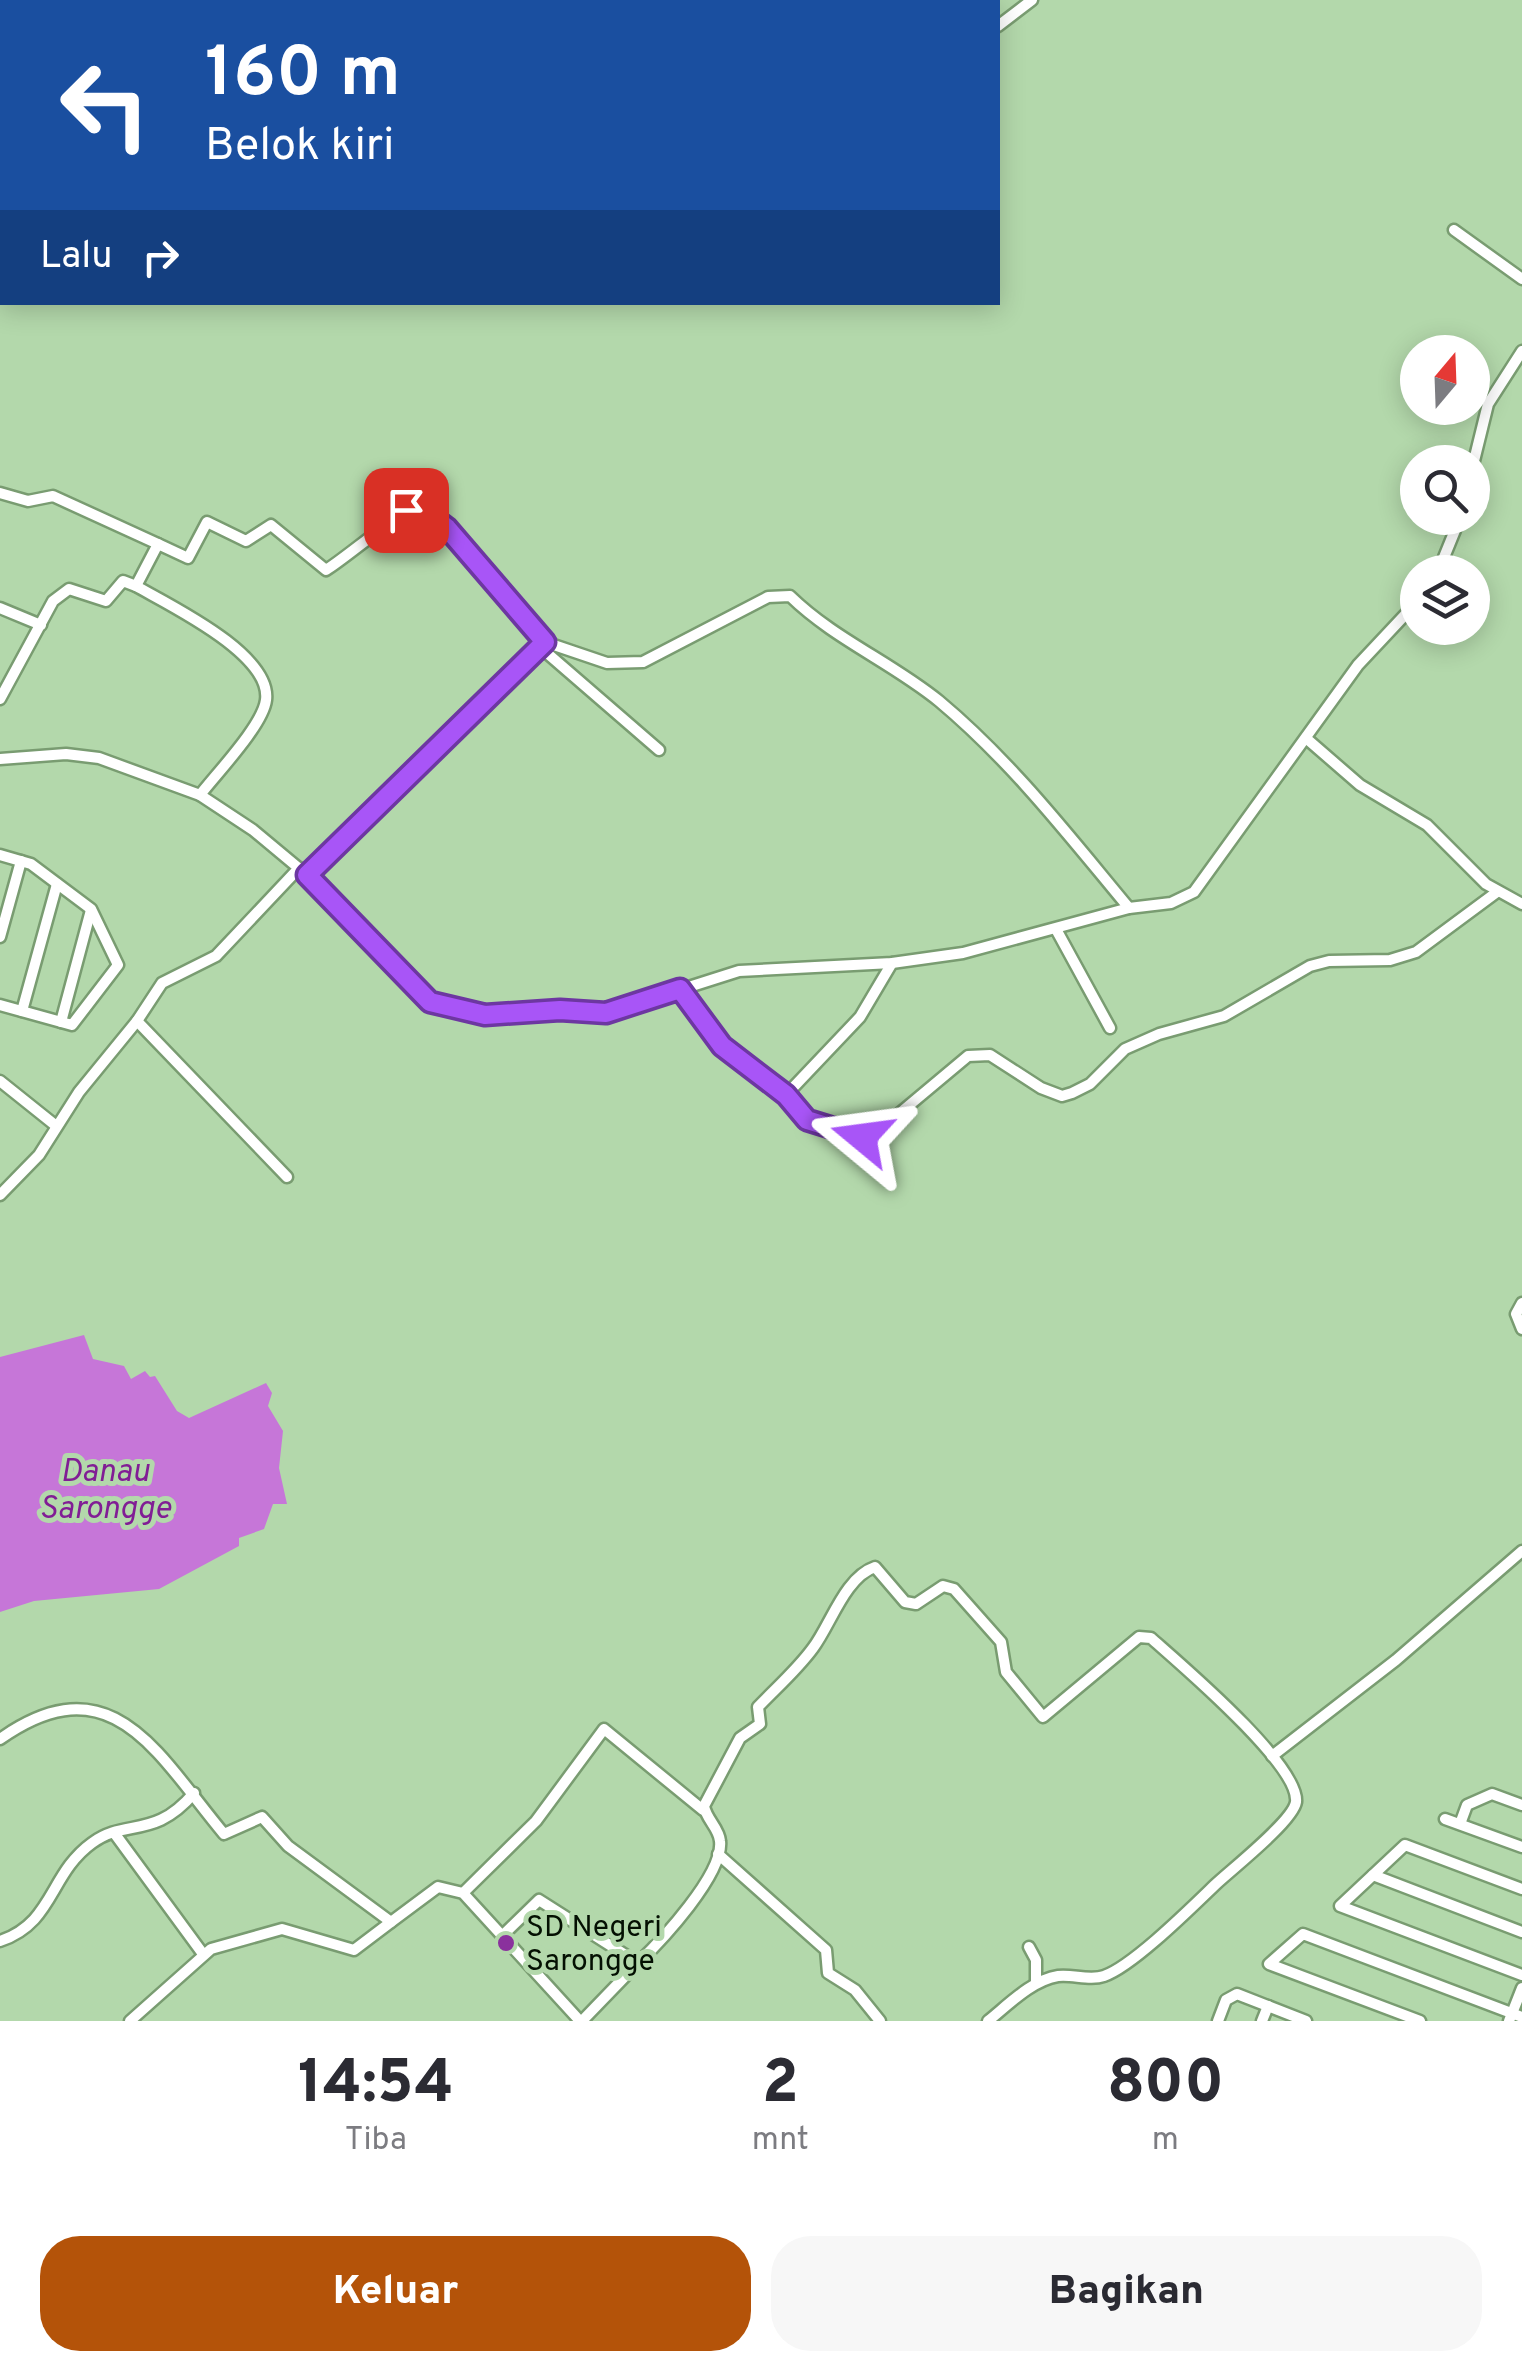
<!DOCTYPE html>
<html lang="id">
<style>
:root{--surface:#fff;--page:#f7f7f7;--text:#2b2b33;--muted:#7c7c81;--accent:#b45309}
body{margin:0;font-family:Overpass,sans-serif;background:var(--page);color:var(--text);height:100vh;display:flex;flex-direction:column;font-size:38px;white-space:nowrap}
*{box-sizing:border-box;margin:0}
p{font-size:32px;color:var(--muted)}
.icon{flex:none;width:55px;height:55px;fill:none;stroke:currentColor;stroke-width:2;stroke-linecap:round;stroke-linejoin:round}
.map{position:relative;height:2021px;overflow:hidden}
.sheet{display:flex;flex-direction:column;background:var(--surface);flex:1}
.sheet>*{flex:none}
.hud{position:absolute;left:0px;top:0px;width:1000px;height:305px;box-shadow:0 5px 25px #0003;background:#1a4fa0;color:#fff;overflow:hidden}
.needle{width:65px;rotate:19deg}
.buttons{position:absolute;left:1400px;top:335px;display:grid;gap:20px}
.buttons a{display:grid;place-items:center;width:90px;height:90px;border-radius:50%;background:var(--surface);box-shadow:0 5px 25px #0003;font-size:50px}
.pin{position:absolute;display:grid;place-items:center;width:85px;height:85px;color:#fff;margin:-42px;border-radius:20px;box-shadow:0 5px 15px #0006}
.me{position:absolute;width:110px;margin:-55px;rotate:286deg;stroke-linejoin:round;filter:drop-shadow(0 0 8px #0008)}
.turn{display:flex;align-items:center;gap:35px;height:210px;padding:0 40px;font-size:45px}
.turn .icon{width:130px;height:130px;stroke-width:2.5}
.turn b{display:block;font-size:70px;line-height:85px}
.then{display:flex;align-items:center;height:95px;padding:0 40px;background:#0003;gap:20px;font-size:38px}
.eta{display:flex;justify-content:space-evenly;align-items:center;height:170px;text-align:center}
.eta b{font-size:60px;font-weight:800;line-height:70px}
.cta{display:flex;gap:20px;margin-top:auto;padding:20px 40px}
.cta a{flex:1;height:115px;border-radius:40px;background:var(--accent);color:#fff;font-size:40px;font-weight:800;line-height:115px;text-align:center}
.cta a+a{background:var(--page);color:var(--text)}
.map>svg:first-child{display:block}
</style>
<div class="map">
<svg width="1522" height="2021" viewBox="0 0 1522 2021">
<rect width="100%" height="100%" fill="#b3d8ab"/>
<!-- water -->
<polygon fill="#c676d8" points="84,1335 93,1359 124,1366 131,1379 145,1371 150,1377 155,1376 177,1411 189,1418 266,1383 272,1393 268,1406 283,1431 279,1468 287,1504 273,1504 264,1529 239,1538 239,1546 159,1589 34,1601 0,1612 0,1357"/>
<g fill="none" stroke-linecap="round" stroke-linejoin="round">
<defs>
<g id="minor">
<polyline points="998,26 1032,0"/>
<polyline points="1454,230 1522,279"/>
<polyline points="0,292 2,291"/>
<polyline points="1472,469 1488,404 1522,351"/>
<polyline points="0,493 28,501 53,496 158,544"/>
<polyline points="1438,572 1460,518"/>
<path d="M136,586c33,19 136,68 130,114 -3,25 -49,73 -66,95"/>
<polyline points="0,608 41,625"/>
<polyline points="540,647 659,750"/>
<path d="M0,699l53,-98 16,-12 37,12 17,-20 13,5 22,-42 30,14 19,-36 39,19 25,-16 55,45c20,-12 75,-60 89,-61l32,19 98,114 62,21 36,-1 125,-65 22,-1c44,43 101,66 149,105 73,61 130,135 190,207"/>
<polyline points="1307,739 1360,785 1427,825 1486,884 1522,904"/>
<polyline points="0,759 66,754 99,758 200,795 253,830 307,875 421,997 485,1015 560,1010 607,1013 739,971 892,963 963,953 1129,908 1171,903 1194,892 1358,665 1418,601"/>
<polyline points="0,855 31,864 91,909 118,965 72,1025 0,1005"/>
<polyline points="307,875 545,642"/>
<polyline points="1057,931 1110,1028"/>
<polyline points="0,937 21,861"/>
<polyline points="680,989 722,1046 786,1095 807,1119 870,1138 968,1056 990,1055 1041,1088 1062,1096 1072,1093 1090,1084 1125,1049 1159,1034 1224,1016 1310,966 1329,961 1390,960 1416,952 1497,892"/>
<polyline points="22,1011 57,884"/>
<polyline points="61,1022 91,910"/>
<polyline points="0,1081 55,1125"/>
<polyline points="786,1095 860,1017 892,963"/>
<polyline points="287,1177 137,1021 162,983 216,956 299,868"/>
<polyline points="0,1195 39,1155 79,1092 137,1021"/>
<polyline points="1522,1303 1516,1314 1522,1329"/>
<path d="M0,1739c112,-79 158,16 224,95l38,-17 26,29 103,76 47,-35 25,6 117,128"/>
<polyline points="1272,1756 1396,1660 1522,1551"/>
<polyline points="1445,1819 1522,1847"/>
<polyline points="1460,1824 1467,1805 1492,1794 1522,1805"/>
<polyline points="115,1834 203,1954"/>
<polyline points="718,1854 826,1950 828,1973 855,1990 880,2021"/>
<polyline points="1373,1875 1522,1932"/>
<polyline points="1522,1889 1405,1845 1340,1906 1522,1975"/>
<polyline points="463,1893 536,1821 604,1729 703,1810"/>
<path d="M503,1935l36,-35 99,63c23,-22 86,-89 82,-122 -1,-13 -14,-22 -16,-35l36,-68 20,-14 -2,-17c18,-19 39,-37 55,-59 18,-24 32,-71 62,-81l30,35 11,2 27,-18 11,3 47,53 5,30 37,45 96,-80 12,1c28,25 149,127 145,164 -3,19 -64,67 -80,82 -24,23 -83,82 -112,92 -14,5 -32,-2 -46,0 -26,4 -50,29 -70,45"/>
<path d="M0,1941c54,-18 49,-67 92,-98 34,-25 62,-3 102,-50"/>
<polyline points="1029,1947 1036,1960 1036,1983"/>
<polyline points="130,2021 211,1949 282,1929 354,1950 391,1922"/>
<polyline points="582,2021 638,1963"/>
<polyline points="1218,2021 1226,2000 1237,1994 1306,2021"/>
<polyline points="1262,2021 1268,2006"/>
<polyline points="1420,2021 1269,1964 1303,1934 1522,2017"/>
<polyline points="1509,2021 1522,1988"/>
</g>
</defs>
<!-- minor casing -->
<use href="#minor" stroke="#799c71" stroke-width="15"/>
<!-- minor -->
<use href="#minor" stroke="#fff" stroke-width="10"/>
</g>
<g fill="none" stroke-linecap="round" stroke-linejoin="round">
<defs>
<polyline id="route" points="406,510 430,515 447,528 545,642 307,875 430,1002 485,1015 560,1010 606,1013 680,989 722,1046 786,1095 807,1120 862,1137"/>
</defs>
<!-- route casing -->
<use href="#route" stroke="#6d37a1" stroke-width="25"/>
<!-- route -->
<use href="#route" stroke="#a855f7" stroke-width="18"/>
</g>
<!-- markers -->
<circle fill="#8a319d" stroke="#b3d8ab" stroke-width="4" cx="506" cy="1943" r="10"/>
<g text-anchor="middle" stroke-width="10" stroke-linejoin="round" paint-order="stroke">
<!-- poi labels -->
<g font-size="30" fill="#041002" stroke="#b3d8ab" text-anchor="start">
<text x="526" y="1936">SD Negeri<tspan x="526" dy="34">Sarongge</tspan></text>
</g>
<!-- water labels -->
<g font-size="32" font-style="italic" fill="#811d95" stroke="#b3d8ab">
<text x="105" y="1481">Danau<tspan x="105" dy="37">Sarongge</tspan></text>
</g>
</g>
</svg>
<div class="buttons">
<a><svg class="needle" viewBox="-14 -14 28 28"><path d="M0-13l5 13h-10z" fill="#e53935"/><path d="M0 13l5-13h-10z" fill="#7c7c81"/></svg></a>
<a><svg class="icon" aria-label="search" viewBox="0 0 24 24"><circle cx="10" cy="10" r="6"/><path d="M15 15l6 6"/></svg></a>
<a><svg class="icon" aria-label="layers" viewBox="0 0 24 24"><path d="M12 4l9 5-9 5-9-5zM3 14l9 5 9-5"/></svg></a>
</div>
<div class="pin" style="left:406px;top:510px;background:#d93025"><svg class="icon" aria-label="arrive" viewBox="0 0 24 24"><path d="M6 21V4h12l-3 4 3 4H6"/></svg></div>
<svg class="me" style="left:862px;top:1137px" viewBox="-20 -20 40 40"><path d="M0-17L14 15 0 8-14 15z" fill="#a855f7" stroke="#fff" stroke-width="4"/></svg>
<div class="hud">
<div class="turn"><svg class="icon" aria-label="left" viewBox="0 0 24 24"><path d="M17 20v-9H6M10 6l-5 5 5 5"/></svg><div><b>160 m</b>Belok kiri</div></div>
<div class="then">Lalu<svg class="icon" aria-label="right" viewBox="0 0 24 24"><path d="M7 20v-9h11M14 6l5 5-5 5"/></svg></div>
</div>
</div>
<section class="sheet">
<div class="eta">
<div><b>14:54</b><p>Tiba</p></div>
<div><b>2</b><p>mnt</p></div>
<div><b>800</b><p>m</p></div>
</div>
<div class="cta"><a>Keluar</a><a>Bagikan</a></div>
</section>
